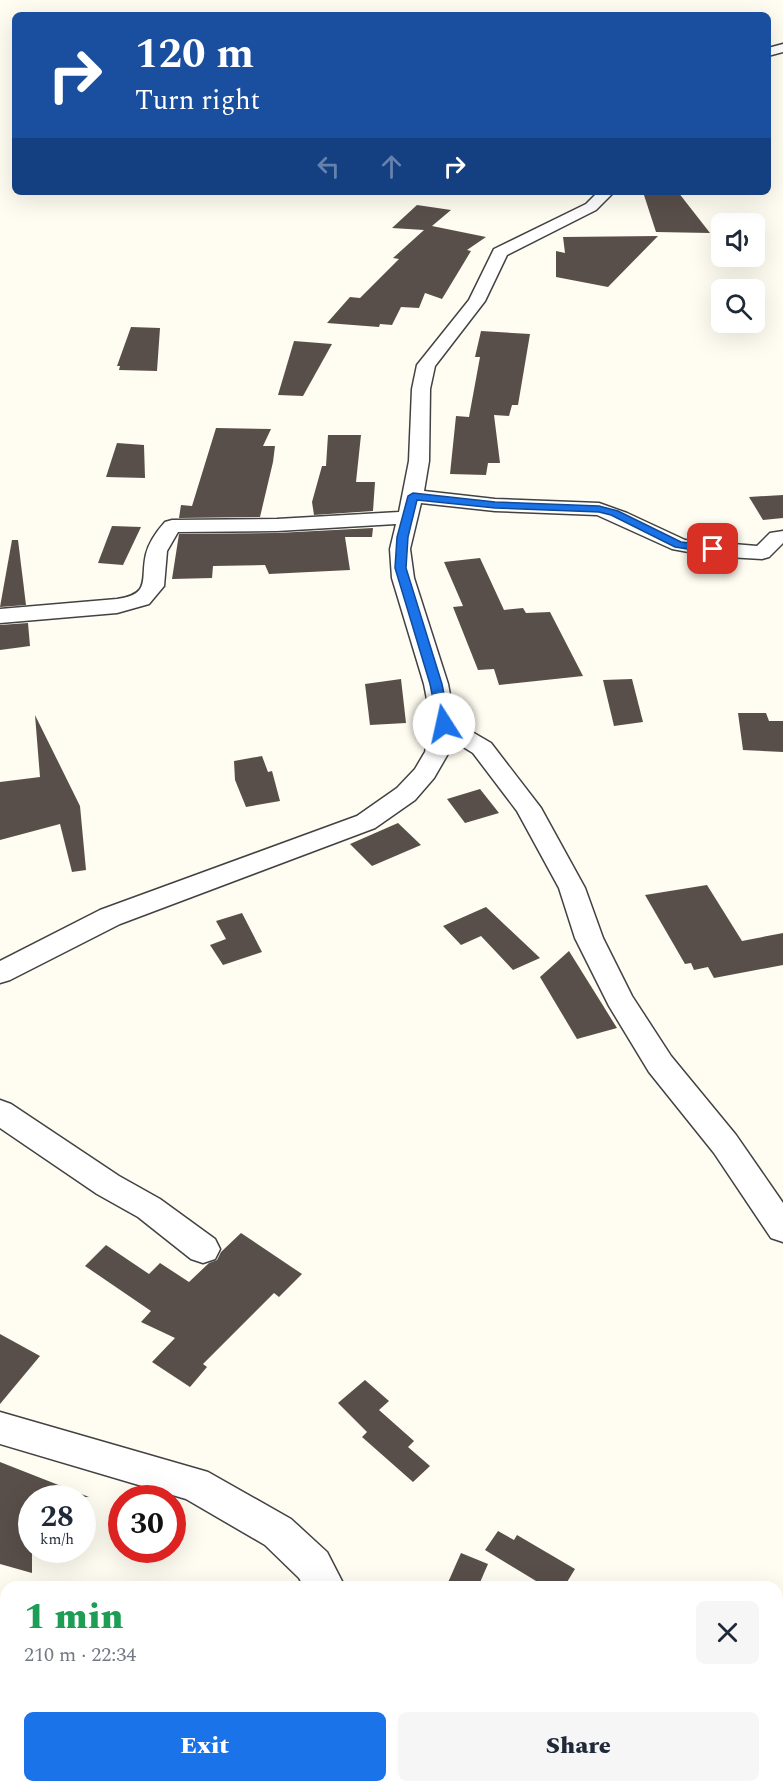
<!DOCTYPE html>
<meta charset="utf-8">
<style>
:root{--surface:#fff;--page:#f6f6f7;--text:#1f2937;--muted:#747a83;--accent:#1a73e8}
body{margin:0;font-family:Spectral,serif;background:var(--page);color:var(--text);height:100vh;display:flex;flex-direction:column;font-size:22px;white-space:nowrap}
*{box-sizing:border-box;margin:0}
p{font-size:20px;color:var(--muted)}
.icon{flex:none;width:33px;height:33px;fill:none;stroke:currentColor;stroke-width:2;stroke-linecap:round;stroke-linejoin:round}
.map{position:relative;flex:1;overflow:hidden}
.details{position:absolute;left:0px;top:1581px;width:783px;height:212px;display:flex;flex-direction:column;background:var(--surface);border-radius:18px 18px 0 0;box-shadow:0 6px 24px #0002}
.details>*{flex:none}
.guide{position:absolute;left:12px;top:12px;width:759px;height:183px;border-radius:9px;box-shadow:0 6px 24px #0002;background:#1a4fa0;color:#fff;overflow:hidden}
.controls{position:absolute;left:711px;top:213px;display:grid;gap:12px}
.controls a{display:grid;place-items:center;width:54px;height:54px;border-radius:9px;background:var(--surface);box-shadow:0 6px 24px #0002;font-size:30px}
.speed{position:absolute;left:18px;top:1485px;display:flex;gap:12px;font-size:30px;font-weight:700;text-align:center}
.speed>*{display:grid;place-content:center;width:78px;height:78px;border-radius:50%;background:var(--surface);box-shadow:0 6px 24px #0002;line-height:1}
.speed small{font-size:15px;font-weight:400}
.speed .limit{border:9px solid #d22;background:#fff;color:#111}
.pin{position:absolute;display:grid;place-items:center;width:51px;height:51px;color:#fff;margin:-26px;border-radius:12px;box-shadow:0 3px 9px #0006}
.me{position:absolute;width:66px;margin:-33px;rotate:350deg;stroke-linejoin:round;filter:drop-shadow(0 0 4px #0008)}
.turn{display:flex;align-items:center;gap:21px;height:126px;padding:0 24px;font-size:27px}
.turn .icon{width:78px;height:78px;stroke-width:2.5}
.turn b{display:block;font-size:42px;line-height:51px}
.lanes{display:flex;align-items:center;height:57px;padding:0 24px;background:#0003;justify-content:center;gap:30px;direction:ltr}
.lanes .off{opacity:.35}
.round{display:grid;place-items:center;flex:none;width:63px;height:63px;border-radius:9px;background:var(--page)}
.head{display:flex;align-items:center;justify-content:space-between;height:102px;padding:0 24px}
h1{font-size:36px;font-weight:800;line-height:45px;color:#1e9e55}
.cta{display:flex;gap:12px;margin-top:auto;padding:12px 24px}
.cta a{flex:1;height:69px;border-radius:9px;background:var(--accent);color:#fff;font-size:24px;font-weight:800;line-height:69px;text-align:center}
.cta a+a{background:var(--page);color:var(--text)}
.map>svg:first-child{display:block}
</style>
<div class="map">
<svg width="783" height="1792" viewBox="0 0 783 1792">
<rect width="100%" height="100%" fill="#fffcf1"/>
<!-- building -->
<g fill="#594f4a">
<polygon points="643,192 678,192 710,233 656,232"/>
<polygon points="417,205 451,210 432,226 486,237 467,250 471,251 442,299 425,293 419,308 401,307 392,325 380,324 379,327 327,323 350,297 360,298 399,259 393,258 424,230 392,228"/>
<polygon points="658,236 608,287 556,277 556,251 565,253 563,237"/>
<polygon points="131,327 160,328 157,371 119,370 120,366 117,366"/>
<polygon points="481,331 530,334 518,405 512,405 509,416 494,415 500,463 488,463 486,475 450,474 456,416 469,417 480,357 475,357"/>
<polygon points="294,341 332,344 303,396 278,395"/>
<polygon points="216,428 271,429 263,446 275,446 273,462 260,517 179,518 181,505 192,506"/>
<polygon points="328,435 361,435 356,482 375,482 373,511 314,515 312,502 322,466 326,466"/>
<polygon points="117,443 144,445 145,478 106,477"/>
<polygon points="783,495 783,518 763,520 749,497"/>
<polygon points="112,526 141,527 123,565 98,563"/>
<polygon points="373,528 372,537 345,537 350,570 269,574 265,565 213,566 212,578 172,579 179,534 277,533"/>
<polygon points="12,540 18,540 26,605 0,607"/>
<polygon points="480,558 504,610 523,608 526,613 550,612 583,676 499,685 494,669 478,670 453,607 463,606 444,562"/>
<polygon points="28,623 30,646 0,650 0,625"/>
<polygon points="401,679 406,723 370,725 365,684"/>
<polygon points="632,679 643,722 614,726 603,680"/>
<polygon points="738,713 766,713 769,721 783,721 783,752 743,750"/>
<polygon points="35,715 80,806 86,870 72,872 60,824 0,840 0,782 40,777"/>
<polygon points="262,756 268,772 272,771 280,801 246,807 235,780 234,761"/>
<polygon points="480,789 499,813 465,823 447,799"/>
<polygon points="398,823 421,845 372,866 350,844"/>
<polygon points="707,885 742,941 783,933 783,965 714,978 708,967 694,970 691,963 685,964 645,895"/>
<polygon points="486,907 540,958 513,970 481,936 461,945 443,926"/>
<polygon points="242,913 262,952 223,965 210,945 226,939 216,921"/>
<polygon points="569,951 617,1028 577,1039 540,977"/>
<polygon points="241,1233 302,1274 279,1297 274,1293 203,1364 207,1367 190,1387 152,1362 175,1338 141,1322 151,1311 85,1266 106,1245 149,1274 160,1263 189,1282 209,1263 217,1260 221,1252"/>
<polygon points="0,1334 40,1356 0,1404"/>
<polygon points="365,1380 389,1401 379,1410 414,1441 408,1447 430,1466 413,1482 362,1437 367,1432 338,1403"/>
<polygon points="0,1462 89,1497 32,1498 32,1573 0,1564"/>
<polygon points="498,1531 514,1540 517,1535 575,1569 564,1587 546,1587 485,1550"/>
<polygon points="461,1553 488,1564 478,1587 446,1587"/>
</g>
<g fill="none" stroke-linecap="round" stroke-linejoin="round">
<defs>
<g id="minor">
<polygon points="783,44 783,52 768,56 768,48"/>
<path d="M598,192h16l-18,18 -89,45 -22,46 -50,65 -5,23 -1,72 -5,30 71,8 104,4 28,10 58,27 72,6 13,-13 13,-2v12l-14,14 -7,2 -52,-3 -38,-7 -75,-34 -102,-4 -74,-8 -11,46 4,29 34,106 7,38 36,21 50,65 44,80 18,50 29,58 39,60 65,79 47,68v39l-12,-4 -57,-85 -65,-81 -40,-66 -34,-68 -16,-50 -42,-77 -44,-58 -21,-13 -3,12 -15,26 -19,22 -40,28 -255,96 -110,56 -10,3v-22l100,-51 257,-94 40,-28 18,-19 10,-17 7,-27 -8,-41 -32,-106 -2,-29 6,-25 -119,7 -99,1 -11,19 -3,35 -15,18 -32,9 -117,10v-14l117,-10c35,-5 23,-20 29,-45 3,-12 11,-23 19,-32l7,-2 105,-1 122,-7 10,-51 3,-72 5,-24 52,-65 25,-51 92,-45z"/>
<polygon points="0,1100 11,1104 119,1176 160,1199 215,1239 220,1249 215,1259 203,1263 191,1259 138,1217 97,1194 0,1128"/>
<polygon points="0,1412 208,1472 291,1519 327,1552 345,1587 304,1587 299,1578 265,1545 186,1499 0,1444"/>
<polygon points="513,1786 567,1786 569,1792 515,1792"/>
</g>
</defs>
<!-- minor casing -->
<use href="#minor" stroke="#424242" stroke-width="3"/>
<!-- minor -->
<use href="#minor" fill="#fff" fill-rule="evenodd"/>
</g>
<!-- route -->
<polygon fill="#1a73e8" stroke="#114b97" stroke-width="1.5" points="413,493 495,502 599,506 618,511 681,542 713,546 718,549 713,553 675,547 611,515 599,512 495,508 417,500 408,537 406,568 442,684 450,724 444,728 438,724 430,684 395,568 397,537 408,496"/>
</svg>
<div class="controls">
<a><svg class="icon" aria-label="sound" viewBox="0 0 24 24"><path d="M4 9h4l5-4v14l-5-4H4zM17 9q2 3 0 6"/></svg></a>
<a><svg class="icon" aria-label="search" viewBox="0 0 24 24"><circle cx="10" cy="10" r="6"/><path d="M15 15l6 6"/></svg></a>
</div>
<div class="speed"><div>28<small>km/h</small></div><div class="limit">30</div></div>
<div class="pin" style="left:713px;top:549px;background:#d93025"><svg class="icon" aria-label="arrive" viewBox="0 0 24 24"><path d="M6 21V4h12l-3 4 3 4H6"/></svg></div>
<svg class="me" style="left:444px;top:724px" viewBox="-20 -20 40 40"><circle r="19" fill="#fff"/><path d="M0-13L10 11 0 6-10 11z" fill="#1a73e8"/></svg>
<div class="guide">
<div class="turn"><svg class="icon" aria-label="right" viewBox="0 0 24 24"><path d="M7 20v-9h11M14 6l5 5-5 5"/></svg><div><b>120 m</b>Turn right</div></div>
<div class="lanes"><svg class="icon off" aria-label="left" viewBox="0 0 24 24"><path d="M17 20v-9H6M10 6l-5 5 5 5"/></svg><svg class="icon off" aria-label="ahead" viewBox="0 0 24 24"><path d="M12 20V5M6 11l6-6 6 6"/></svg><svg class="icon" aria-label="right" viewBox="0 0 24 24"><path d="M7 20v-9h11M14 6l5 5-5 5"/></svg></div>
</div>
<section class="details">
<div class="head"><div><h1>1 min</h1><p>210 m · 22:34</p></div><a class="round"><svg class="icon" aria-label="close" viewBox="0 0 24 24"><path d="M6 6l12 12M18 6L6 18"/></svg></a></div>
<div class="cta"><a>Exit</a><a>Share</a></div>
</section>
</div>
